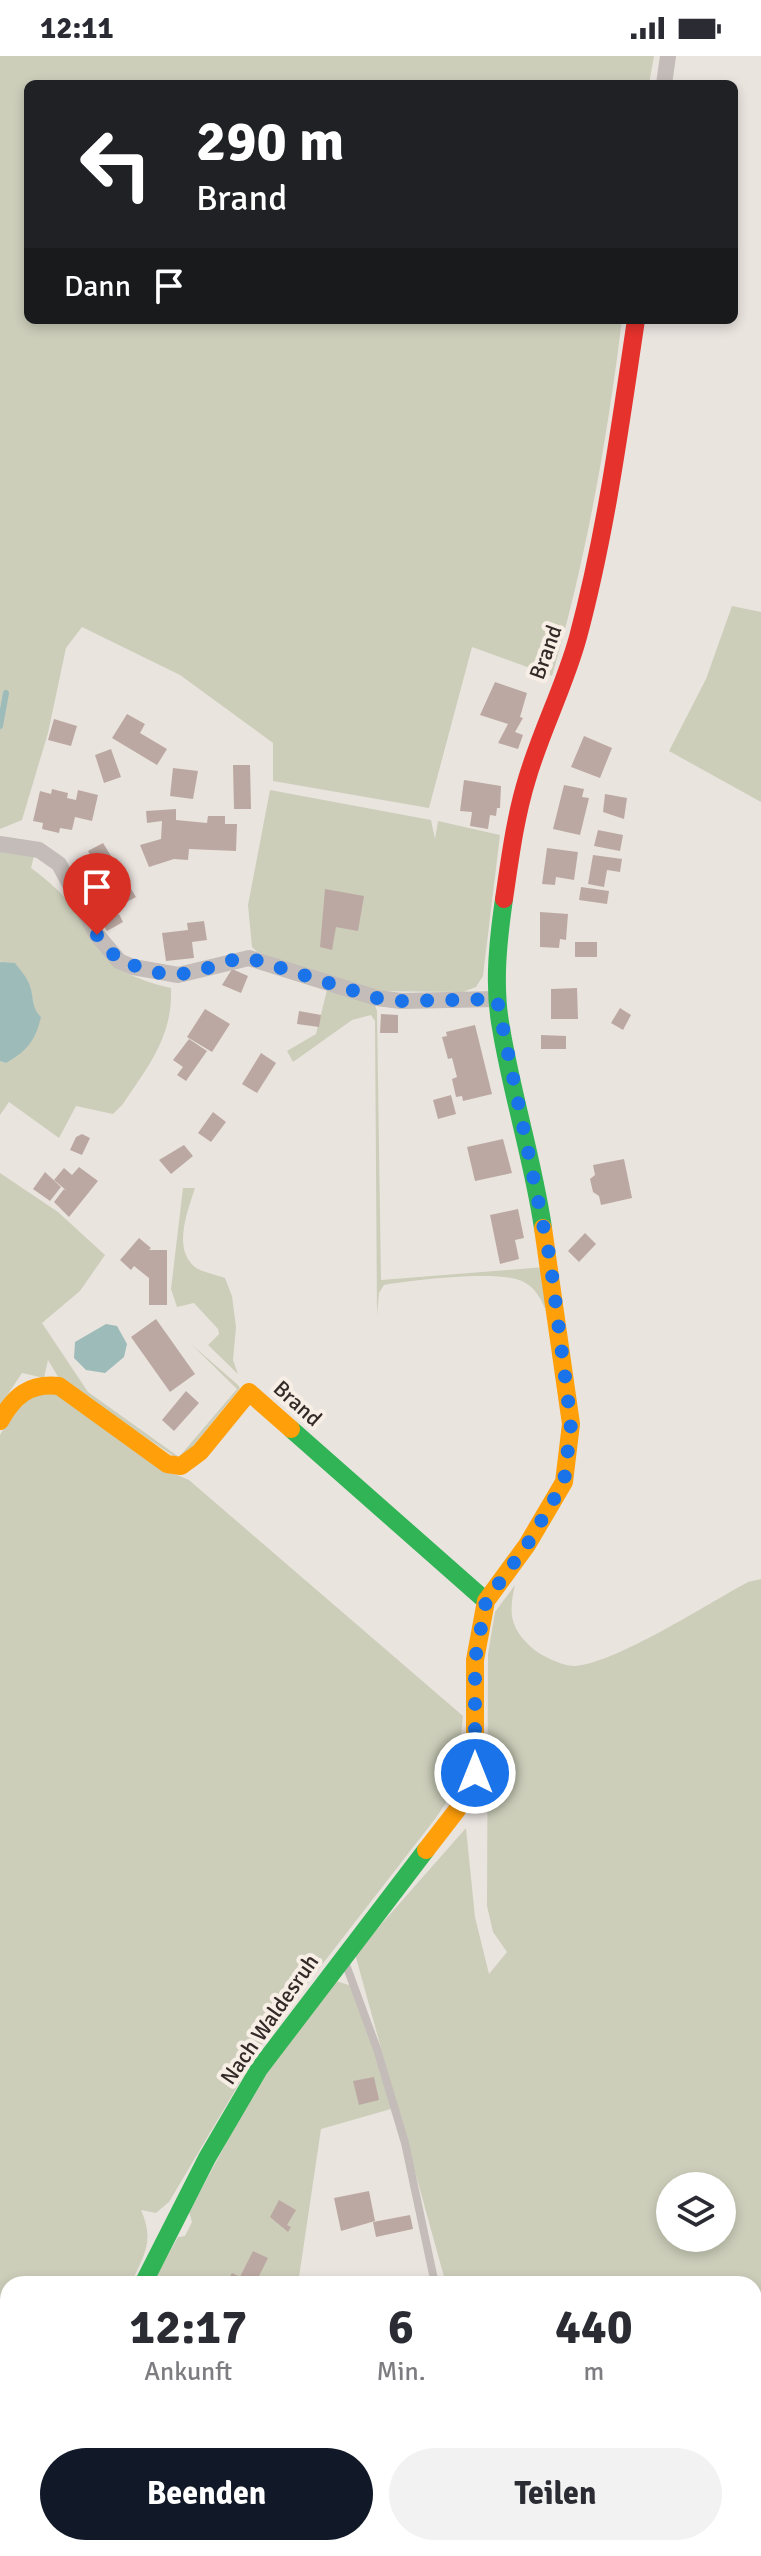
<!DOCTYPE html>
<html lang="de">
<style>
:root{--surface:#fff;--page:#f2f2f3;--text:#2b2b33;--muted:#7c7c81;--accent:#111827}
body{margin:0;font-family:Signika,sans-serif;background:var(--page);color:var(--text);height:100vh;display:flex;flex-direction:column;font-size:30px;white-space:nowrap}
*{box-sizing:border-box;margin:0}
p{font-size:26px;color:var(--muted)}
.icon{flex:none;width:44px;height:44px;fill:none;stroke:currentColor;stroke-width:2;stroke-linecap:round;stroke-linejoin:round}
.map{position:relative;flex:1;overflow:hidden}
.sheet{position:absolute;left:0px;top:2220px;width:762px;height:280px;display:flex;flex-direction:column;background:var(--surface);border-radius:24px 24px 0 0;box-shadow:0 4px 12px #0003}
.sheet>*{flex:none}
.hud{position:absolute;left:24px;top:24px;width:714px;height:244px;border-radius:12px;box-shadow:0 4px 12px #0003;background:#202124;color:#fff;overflow:hidden}
.controls{position:absolute;left:656px;top:2116px;display:grid;gap:16px}
.controls a{display:grid;place-items:center;width:80px;height:80px;border-radius:50%;background:var(--surface);box-shadow:0 4px 12px #0003;font-size:40px}
.pin{position:absolute;display:grid;place-items:center;width:68px;height:68px;color:#fff;margin:-82px -34px;border-radius:50% 50% 50% 0;rotate:-45deg;box-shadow:0 0 8px #0007}
.pin .icon{rotate:45deg}
.me{position:absolute;width:88px;margin:-44px;rotate:0deg;stroke-linejoin:round;filter:drop-shadow(0 0 6px #0008)}
.turn{display:flex;align-items:center;gap:28px;height:168px;padding:0 40px;font-size:36px}
.turn .icon{width:104px;height:104px;stroke-width:2.5}
.turn b{display:block;font-size:56px;line-height:68px}
.then{display:flex;align-items:center;height:76px;padding:0 40px;background:#0003;gap:16px;font-size:30px}
.eta{display:flex;justify-content:space-evenly;align-items:center;height:136px;text-align:center}
.eta b{font-size:48px;font-weight:700;line-height:56px}
.primary-button{display:flex;gap:16px;margin-top:auto;padding:16px 40px}
.primary-button a{flex:1;height:92px;border-radius:48px;background:var(--accent);color:#fff;font-size:32px;font-weight:700;line-height:92px;text-align:center}
.primary-button a+a{background:var(--page);color:var(--text)}
.status{display:flex;justify-content:space-between;align-items:center;height:56px;padding:0 40px;background:var(--surface);direction:ltr}
.status svg{height:22px;fill:currentColor}
.map>svg:first-child{display:block}
</style>
<div class="status"><b>12:11</b><svg viewBox="0 0 49 12"><path d="M0 12V9h3v3zM5 12V6h3v6zM10 12V3h3v9zM15 12V0h3v12zM26 1h20v11H26zM47 4h2v5h-2z"/></svg></div>
<div class="map">
<svg width="761" height="2500" viewBox="0 0 761 2500">
<rect width="100%" height="100%" fill="#eae4df"/>
<!-- green -->
<g fill="#ccceba" fill-rule="evenodd">
<path d="M0,0h654l-5,28h-621v236h594c-15,120 -36,240 -70,356l-80,-29 -43,161 -156,-27v-38l-93,-68 -98,-48 -16,21 -18,85 -26,87 -22,9z"/>
<polygon points="732,550 761,556 761,746 669,695 706,623"/>
<polygon points="270,734 431,764 435,783 438,765 500,779 483,920 476,931 463,936 367,935 257,896 252,891 248,849"/>
<path d="M0,793l34,7 -3,12c19,14 36,29 50,49 10,14 18,36 32,47 12,11 42,21 58,24 2,48 -22,77 -48,116l-10,10 -37,-8 -17,32 -50,-36 -9,13v-54l6,2 28,-53 -4,-24 -30,-25z"/>
<path d="M327,934l48,15 2,6 4,269 164,-13v42c-5,-13 -11,-22 -23,-28 -24,-11 -110,-1 -138,4l-5,8 -2,22 -2,-294 -4,-6 -19,5 -59,42 -6,-11 29,-17z"/>
<polygon points="0,1117 58,1156 105,1199 80,1235 42,1267 88,1336 179,1401 237,1333 191,1288 238,1329 240,1332 181,1405 60,1324 48,1304 44,1322 22,1317 0,1350"/>
<path d="M183,1132h12c-7,22 -23,61 0,79 7,5 21,8 30,11l7,18 4,31 -3,33 5,14 -30,-29 11,-11 -1,-5 -24,-26 -17,4 -6,-18z"/>
<path d="M47,1331l114,81 28,12 274,236 -7,72 -21,31 -166,214 -100,169 -13,11 -15,-3c14,32 3,44 -10,74h-123v264h8l-4,8h-12v-1121l24,-42z"/>
<path d="M761,1523v977h-285v-8h278v-264h-308l-91,-330 111,-126 9,89 14,57 18,-22 -14,-20 -6,-26 1,-252 7,-42 20,-27c-6,26 -6,42 15,61 9,9 32,20 45,20 41,-3 132,-62 173,-84zM670,2130h52v52h-52z"/>
<polygon points="336,1925 352,1930 375,1992 391,2053 321,2073 298,2228 152,2228 178,2181 185,2180 192,2166 189,2156 256,2032"/>
<polygon points="202,2492 312,2492 309,2500 225,2500"/>
</g>
<!-- water -->
<g fill="#9dbbb9">
<path d="M0,906l15,1c5,7 12,14 15,23 4,12 1,21 11,31 -6,24 -14,34 -35,46l-6,-2z"/>
<polygon points="106,1268 117,1270 127,1288 124,1301 105,1317 86,1314 74,1302 75,1286"/>
</g>
<g fill="none" stroke-linecap="round" stroke-linejoin="round">
<!-- stream -->
<polyline stroke="#9dbbb9" stroke-width="6" points="0,670 6,637"/>
</g>
<!-- building -->
<g fill="#bca8a2">
<polygon points="495,626 527,637 520,661 523,662 515,676 523,679 518,693 498,687 508,668 480,659"/>
<polygon points="127,658 145,668 140,677 167,693 157,709 112,682"/>
<polygon points="54,663 77,670 71,690 48,684"/>
<polygon points="584,680 612,692 600,722 571,711"/>
<polygon points="111,693 121,721 104,727 95,699"/>
<polygon points="233,709 250,709 251,753 234,753"/>
<polygon points="173,712 198,715 193,743 170,740"/>
<polygon points="464,724 501,730 500,752 497,752 496,760 490,759 488,773 470,770 472,756 460,755"/>
<polygon points="564,729 584,733 582,741 589,742 580,779 553,773"/>
<polygon points="52,733 68,737 67,742 76,744 78,734 98,739 92,765 75,761 72,774 60,772 59,777 42,773 43,767 33,765 40,735 51,738"/>
<polygon points="605,738 627,742 624,763 603,756"/>
<polygon points="176,753 176,764 207,767 208,760 225,760 225,768 237,768 236,795 189,793 188,804 174,803 149,811 140,789 161,783 162,765 147,767 146,755"/>
<polygon points="598,774 623,779 620,795 594,790"/>
<polygon points="103,787 136,841 112,854 83,809 93,804 88,795"/>
<polygon points="547,792 578,796 574,824 556,821 555,829 542,828"/>
<polygon points="593,799 622,803 620,816 607,814 604,831 588,828"/>
<polygon points="581,831 609,835 607,848 579,844"/>
<polygon points="325,833 364,840 358,875 336,871 332,894 320,891"/>
<polygon points="540,856 568,858 566,884 560,883 559,892 540,891"/>
<polygon points="119,858 123,866 107,875 102,867"/>
<polygon points="204,865 207,884 192,886 194,902 166,905 162,877 188,874 187,867"/>
<rect x="575" y="886" width="22" height="15"/>
<polygon points="232,913 248,920 241,937 222,929"/>
<polygon points="577,932 578,963 551,963 551,933"/>
<polygon points="620,952 631,959 623,974 611,967"/>
<polygon points="205,953 230,968 212,996 187,981"/>
<polygon points="299,955 321,959 319,971 297,968"/>
<polygon points="381,958 398,959 398,977 380,977"/>
<polygon points="475,969 492,1038 463,1045 462,1040 456,1041 452,1023 457,1021 452,1002 448,1003 442,981 447,980 446,976"/>
<polygon points="541,979 566,980 566,993 541,993"/>
<polygon points="189,983 207,995 186,1025 177,1019 183,1011 173,1004"/>
<polygon points="261,997 276,1007 257,1037 242,1028"/>
<polygon points="451,1039 456,1058 438,1063 433,1044"/>
<polygon points="213,1056 226,1066 211,1086 198,1077"/>
<polygon points="82,1078 90,1082 82,1099 70,1094 76,1081"/>
<polygon points="503,1083 512,1117 475,1125 467,1091"/>
<polygon points="184,1089 193,1100 171,1118 159,1104"/>
<polygon points="624,1103 632,1142 601,1149 599,1140 593,1136 590,1123 595,1119 593,1109"/>
<polygon points="79,1111 98,1125 69,1161 54,1146 64,1133 67,1135 54,1124 64,1112 72,1119"/>
<polygon points="45,1116 61,1131 50,1145 33,1133"/>
<polygon points="518,1153 524,1182 515,1184 519,1203 500,1208 490,1159"/>
<polygon points="585,1177 596,1188 579,1206 568,1195"/>
<polygon points="139,1182 151,1192 149,1194 167,1194 167,1249 149,1249 149,1222 134,1210 131,1214 120,1204"/>
<polygon points="156,1263 195,1318 170,1336 131,1281"/>
<polygon points="186,1335 199,1347 174,1375 162,1364"/>
<polygon points="374,2021 379,2044 359,2049 353,2025"/>
<polygon points="369,2135 375,2165 341,2175 334,2142"/>
<polygon points="279,2144 296,2154 287,2169 291,2171 288,2176 270,2161"/>
<polygon points="410,2159 413,2173 376,2181 373,2166"/>
<polygon points="253,2195 268,2202 255,2228 249,2225 248,2228 236,2228 228,2224 232,2217 240,2221"/>
<polygon points="420,2492 453,2492 452,2500 418,2500"/>
</g>
<g fill="none" stroke-linecap="round" stroke-linejoin="round">
<!-- lane -->
<g stroke="#c3bcb8" stroke-width="8">
<polyline points="345,1906 377,1993 405,2087 435,2228"/>
<polyline points="175,2492 200,2500"/>
<polyline points="467,2492 468,2500"/>
</g>
<!-- street -->
<g stroke="#c3bcb8" stroke-width="16">
<polyline points="664,28 668,0"/>
<polyline points="0,788 39,794 59,808 97,879 119,905 133,911 178,919 249,902 377,942 401,945 497,943"/>
<polyline points="30,2500 33,2492"/>
</g>
<!-- fast -->
<g stroke="#30b455" stroke-width="18">
<path d="M504,843c-6,42 -11,87 -3,129 11,67 32,132 42,200"/>
<polyline points="291,1373 486,1545"/>
<polyline points="143,2228 207,2102 259,2013 426,1794"/>
</g>
<!-- slow -->
<g stroke="#ff9f0a" stroke-width="18">
<path d="M0,1365c14,-25 29,-38 59,-35l108,78 14,2 19,-14 49,-60 42,37"/>
<polyline points="426,1794 457,1754 475,1717 475,1604 486,1545 527,1489 564,1426 571,1368 543,1172"/>
</g>
<!-- jam -->
<path stroke="#e5322d" stroke-width="18" d="M504,843c6,-40 11,-81 23,-120 14,-48 38,-94 51,-142 28,-104 42,-211 58,-317"/>
</g>
<g fill="none" stroke-linecap="round" stroke-linejoin="round">
<!-- route -->
<polyline stroke="#1a73e8" stroke-width="14" stroke-dasharray="0 25.2" points="97,879 119,905 166,919 192,917 236,903 249,902 377,942 401,945 497,943 550,1203 571,1368 564,1426 527,1489 486,1545 475,1604 475,1717"/>
</g>
<g text-anchor="middle" stroke-width="8" stroke-linejoin="round" paint-order="stroke">
<!-- street labels -->
<g font-size="22" fill="#332a27" stroke="#f7eee6">
<text transform="translate(545 596) rotate(-70)" y="8">Brand</text>
<text transform="translate(298 1347) rotate(42)" y="8">Brand</text>
<text transform="translate(269 1963) rotate(-55)" y="8">Nach Waldesruh</text>
</g>
</g>
</svg>
<div class="controls">
<a><svg class="icon" aria-label="layers" viewBox="0 0 24 24"><path d="M12 4l9 5-9 5-9-5zM3 14l9 5 9-5"/></svg></a>
</div>
<div class="pin" style="left:97px;top:879px;background:#d93025"><svg class="icon" aria-label="arrive" viewBox="0 0 24 24"><path d="M6 21V4h12l-3 4 3 4H6"/></svg></div>
<svg class="me" style="left:475px;top:1717px" viewBox="-20 -20 40 40"><circle r="17" fill="#1a73e8" stroke="#fff" stroke-width="3"/><path d="M0-11L8 9 0 5-8 9z" fill="#fff"/></svg>
<div class="hud">
<div class="turn"><svg class="icon" aria-label="left" viewBox="0 0 24 24"><path d="M17 20v-9H6M10 6l-5 5 5 5"/></svg><div><b>290 m</b>Brand</div></div>
<div class="then">Dann<svg class="icon" aria-label="arrive" viewBox="0 0 24 24"><path d="M6 21V4h12l-3 4 3 4H6"/></svg></div>
</div>
<section class="sheet">
<div class="eta">
<div><b>12:17</b><p>Ankunft</p></div>
<div><b>6</b><p>Min.</p></div>
<div><b>440</b><p>m</p></div>
</div>
<div class="primary-button"><a>Beenden</a><a>Teilen</a></div>
</section>
</div>
